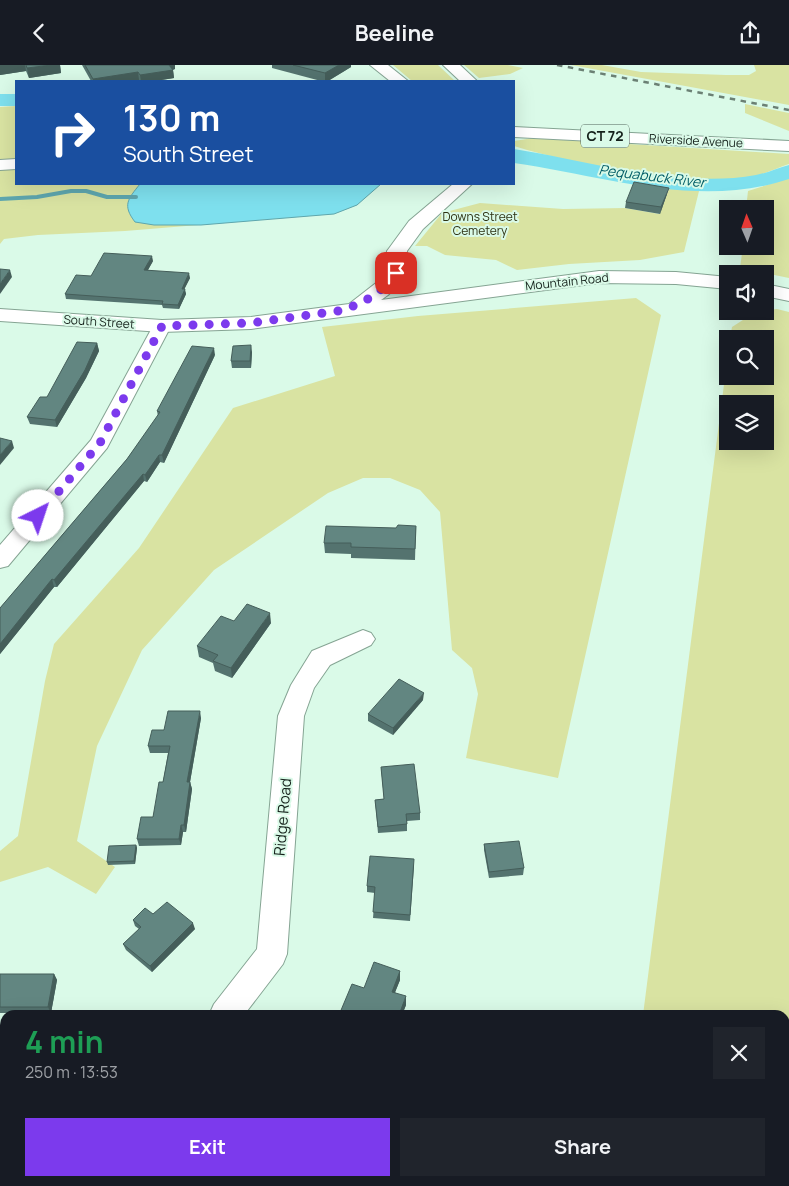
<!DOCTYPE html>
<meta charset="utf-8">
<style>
:root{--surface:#171b24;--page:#20242c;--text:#f1f3f6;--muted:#9ea1a6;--accent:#7c3aed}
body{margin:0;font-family:Manrope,sans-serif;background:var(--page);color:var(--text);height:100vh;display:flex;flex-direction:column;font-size:19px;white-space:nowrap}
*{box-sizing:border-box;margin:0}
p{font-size:16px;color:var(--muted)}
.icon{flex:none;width:28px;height:28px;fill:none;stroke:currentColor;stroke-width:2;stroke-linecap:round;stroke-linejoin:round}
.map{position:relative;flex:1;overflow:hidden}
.sheet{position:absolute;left:0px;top:945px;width:790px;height:176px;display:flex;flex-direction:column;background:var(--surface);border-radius:15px 15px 0 0;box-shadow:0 5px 20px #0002}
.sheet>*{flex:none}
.hud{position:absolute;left:15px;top:15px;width:500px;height:105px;border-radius:0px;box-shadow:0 5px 20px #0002;background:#1a4fa0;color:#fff;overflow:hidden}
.needle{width:32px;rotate:358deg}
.buttons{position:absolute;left:719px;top:135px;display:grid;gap:10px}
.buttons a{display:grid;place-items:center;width:55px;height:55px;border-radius:0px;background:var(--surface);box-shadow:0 5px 20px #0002;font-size:25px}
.pin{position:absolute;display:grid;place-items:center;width:42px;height:42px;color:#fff;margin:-21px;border-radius:10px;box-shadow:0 2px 8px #0006}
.me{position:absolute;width:55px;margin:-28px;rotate:41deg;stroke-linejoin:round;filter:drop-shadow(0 0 4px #0008)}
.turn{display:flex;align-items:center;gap:18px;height:105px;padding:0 25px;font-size:22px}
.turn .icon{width:65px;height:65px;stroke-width:2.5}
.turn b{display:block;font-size:35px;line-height:42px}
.round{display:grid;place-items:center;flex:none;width:52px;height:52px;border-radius:0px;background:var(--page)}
.head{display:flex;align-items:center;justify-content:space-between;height:85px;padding:0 25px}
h1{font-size:30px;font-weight:700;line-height:38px;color:#1e9e55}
.action{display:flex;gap:10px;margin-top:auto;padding:10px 25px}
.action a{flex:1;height:58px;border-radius:0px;background:var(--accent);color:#fff;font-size:20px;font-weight:700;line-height:58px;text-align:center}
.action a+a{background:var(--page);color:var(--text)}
header{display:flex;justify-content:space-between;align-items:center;height:65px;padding:0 25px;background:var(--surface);font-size:22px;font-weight:700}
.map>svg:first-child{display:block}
</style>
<header><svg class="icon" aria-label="back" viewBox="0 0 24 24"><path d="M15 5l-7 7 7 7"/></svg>Beeline<svg class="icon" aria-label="share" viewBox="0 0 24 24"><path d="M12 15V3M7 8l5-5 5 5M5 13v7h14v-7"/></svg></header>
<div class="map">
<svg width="789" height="1121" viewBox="0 0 789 1121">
<rect width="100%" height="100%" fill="#dafae8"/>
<!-- green -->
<g fill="#d9e3a2" fill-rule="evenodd">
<polygon points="393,0 438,0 455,16 412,16"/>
<polygon points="464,0 508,0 523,3 510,9 479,13"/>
<polygon points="571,0 602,0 641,7 726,10 749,10 756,6 754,0 789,0 789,40"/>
<polygon points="745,39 789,48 789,66 745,48"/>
<polygon points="16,41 16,119 381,119 357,140 334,149 125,166 38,170 4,174 0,179 0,42"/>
<path d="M533,73l256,16v10c-15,5 -31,13 -47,16 -39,6 -82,-3 -121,-10 -36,-6 -72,-13 -107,-24v-5z"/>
<polygon points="789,113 789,213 740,203 743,181 765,181 765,144 746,144 748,126"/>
<polygon points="671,119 700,122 684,187 640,195 569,199 517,205 496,195 445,190 427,181 415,181 442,148 480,138 563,144 625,143 659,149"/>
<polygon points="636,233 661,250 558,713 466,693 478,629 472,603 452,585 440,447 420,425 390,413 363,413 328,428 214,505 142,585 97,681 77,776 115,802 96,829 48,802 0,817 0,786 18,771 45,616 54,579 139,483 233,343 335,311 322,262 418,251"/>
<path d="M777,244l12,3v874h-168l1,-5h163v-166h-142l84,-654 1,15h37v-37h-35l2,-12 25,-16zM728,339h37v37h-37z"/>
<polygon points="360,1116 413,1116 415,1120 352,1121"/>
</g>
<!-- water -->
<path fill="#7ee0ee" stroke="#5ea6ae" d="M140,119h241l-24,21 -23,9 -133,11h-47l-19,-3c-13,-17 -7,-23 5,-38z"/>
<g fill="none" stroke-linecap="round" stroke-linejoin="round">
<!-- stream -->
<polyline stroke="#5ea6ae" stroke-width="4" points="0,134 37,132 71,126 86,126 107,132 136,132"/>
<!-- river -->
<g fill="#7ee0ee" fill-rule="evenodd">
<rect x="0" y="29" width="16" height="12"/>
<path d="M514,84c75,12 167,40 242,26 11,-2 22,-7 33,-10v14c-90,30 -185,-3 -275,-16z"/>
</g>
<defs>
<g id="street">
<polygon points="162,256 168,257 171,261 107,383 8,501 0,503 0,480 91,375 153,261 156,257"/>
<polygon points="363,565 371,568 375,574 371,580 330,600 314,623 304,651 287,889 283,899 244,950 209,950 214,939 257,884 278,651 291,620 312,586"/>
<polygon points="0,997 5,998 5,1030 0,1029"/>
</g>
<g id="secondary">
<polygon points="443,0 460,0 477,16 460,16"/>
<polygon points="16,94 16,104 0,105 0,95"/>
<polygon points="453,119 472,119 423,164 407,186 405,213 388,230 381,235 599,206 676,207 728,212 728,224 676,219 599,218 251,264 162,267 0,256 0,244 162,255 251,252 349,239 385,211 387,186 390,182 409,156"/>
<polygon points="765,219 789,224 789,236 765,231"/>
</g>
<g id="highway">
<polygon points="370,0 388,0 408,16 390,16"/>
<polygon points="514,62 789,76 789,86 514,72"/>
</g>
</defs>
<!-- street casing -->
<use href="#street" stroke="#85a493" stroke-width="2"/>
<!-- secondary casing -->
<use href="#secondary" stroke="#85a493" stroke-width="2"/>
<!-- highway casing -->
<use href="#highway" stroke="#85a493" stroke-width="2"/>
<!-- street -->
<use href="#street" fill="#fff" fill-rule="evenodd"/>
<!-- secondary -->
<use href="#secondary" fill="#fff" fill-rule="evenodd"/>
<!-- highway -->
<use href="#highway" fill="#fff" fill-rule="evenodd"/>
<!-- rail -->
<polyline stroke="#6b8074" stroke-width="2.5" stroke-dasharray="5.5 5.5" stroke-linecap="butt" points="557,0 789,45"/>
</g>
<!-- wall -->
<g fill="#54736f">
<polygon points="0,0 60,0 61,8 29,13 26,6 0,10"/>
<polygon points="82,0 175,0 175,4 173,5 174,13 155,16 140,16 139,15 133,16 91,16"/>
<polygon points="272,0 351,0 351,2 328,16 321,16 272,3"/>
<polygon points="667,129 660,149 625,143 626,137"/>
<polygon points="153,196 148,205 190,213 184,224 186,229 179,244 163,243 162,240 66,234 65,229 91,211"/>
<polygon points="97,278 99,286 86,313 57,362 30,359 27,352 47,332"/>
<polygon points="252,287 251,303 232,303 231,296"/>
<polygon points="215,290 164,398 160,397 147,417 144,416 57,522 54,522 0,589 0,543 127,394 158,351 157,346"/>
<polygon points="416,461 415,495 351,493 351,489 325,488 324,478 396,463"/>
<polygon points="234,556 271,558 232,613 215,606 213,598 199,592 197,581"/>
<polygon points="423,635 393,670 368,656 368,649"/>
<polygon points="201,653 190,717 192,724 186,767 183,767 181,780 139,781 137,774 153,752 163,717 168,688 150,688 148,681 164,665"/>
<polygon points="381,702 420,748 420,755 407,756 407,766 378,768 375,735 384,734"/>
<polygon points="484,779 524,803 523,810 489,813 484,785"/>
<polygon points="136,780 137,783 135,799 108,800 107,797"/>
<polygon points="414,801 410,856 373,853 375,828 367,827 367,821"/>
<polygon points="153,849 195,864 152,907 126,885 123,879 139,864 135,861 133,855"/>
<polygon points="400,906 400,915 395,927 406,940 402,950 339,950 364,923"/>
<polygon points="0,909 54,909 57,915 51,948 0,948"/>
</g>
<!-- shaded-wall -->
<g fill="#455e5a">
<polygon points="0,0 25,0 26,6 0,10"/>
<polygon points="51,0 60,0 61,8 29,13 27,3"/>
<polygon points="168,0 175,0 175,4 169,5"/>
<polygon points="339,0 351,0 351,2 328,16 325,16 325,8"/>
<polygon points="173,5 174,13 155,16 141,16 140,10"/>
<polygon points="138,7 139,15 133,16 93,16 93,14"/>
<polygon points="669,123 667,129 660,149 661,142"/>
<polygon points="152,191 153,196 145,210 144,205"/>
<polygon points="10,205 12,212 0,229 0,219"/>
<polygon points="189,208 190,213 182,229 182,224"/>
<polygon points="185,224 186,229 179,244 178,240"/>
<polygon points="97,278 99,286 86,313 57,362 55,355"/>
<polygon points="251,280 252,287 251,303 250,296"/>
<polygon points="214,283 215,290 164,398 162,390"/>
<polygon points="12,376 14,383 0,400 0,390"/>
<polygon points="159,390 160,397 147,417 145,410"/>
<polygon points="143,409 144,416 57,522 54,515"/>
<polygon points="52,514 54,522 0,589 0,579"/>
<polygon points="270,548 271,558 232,613 231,603"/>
<polygon points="424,628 423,635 393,670 393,663"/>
<polygon points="200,646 201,653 190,717 192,724 186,767 184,760 187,717"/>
<polygon points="181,760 183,767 181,780 179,774"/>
<polygon points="136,780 137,783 135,799 134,796"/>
<polygon points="193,858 195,864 152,907 150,901"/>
<polygon points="400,906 400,915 392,935 392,927"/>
<polygon points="54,909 57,915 51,948 48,942"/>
<polygon points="406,931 406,940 402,950 399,950"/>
<polygon points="189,1116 191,1116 191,1121 183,1121"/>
</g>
<!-- building -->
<g fill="#628681" stroke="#455e5a">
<polygon points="26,0 51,0 27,3"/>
<polygon points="85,0 169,0 173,5 140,10 138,7 93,14"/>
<polygon points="293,0 339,0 325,8"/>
<polygon points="634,117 669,123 661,142 626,137"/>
<polygon points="104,188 152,191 144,205 189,208 182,224 185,224 178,240 162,239 163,236 65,229 76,210 91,211"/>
<polygon points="0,204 10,205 0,219"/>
<polygon points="77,277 97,278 85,305 55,355 27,352 40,332 47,332"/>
<polygon points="251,280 250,296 231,296 233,281"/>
<polygon points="192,281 214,283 162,390 159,390 145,410 143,409 54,515 52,514 0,579 0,543 127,394 160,347 157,346"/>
<polygon points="0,373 12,376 0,390"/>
<polygon points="398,460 416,461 415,484 351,482 351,478 324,478 326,461 396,463"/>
<polygon points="247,539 270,548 231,603 213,596 218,590 197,581 221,551 234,556"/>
<polygon points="399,614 424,628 393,663 368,649"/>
<polygon points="168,646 200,646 187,717 190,717 184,760 181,760 179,774 137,774 141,752 153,752 159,717 163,717 170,681 148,681 152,665 164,665"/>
<polygon points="414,699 420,748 406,749 407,759 378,762 375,735 384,734 381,702"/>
<polygon points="519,776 524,803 489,807 484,779"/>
<polygon points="136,780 134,796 107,797 109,781"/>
<polygon points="370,791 414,794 410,850 373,847 375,822 367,821"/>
<polygon points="167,837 193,858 150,901 123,879 141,862 133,855 145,843 153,849"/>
<polygon points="374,897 400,906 392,927 406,931 399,950 396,950 385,946 383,950 339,950 352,919 364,923"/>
<polygon points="0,909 54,909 48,942 0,942"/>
<polygon points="86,1116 189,1116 189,1119 183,1121 86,1121"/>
<polygon points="0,1119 51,1119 50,1121 0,1121"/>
</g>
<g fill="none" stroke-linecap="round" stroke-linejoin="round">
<!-- route -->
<polyline stroke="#7c3aed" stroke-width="9" stroke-dasharray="0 16.2" points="38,451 100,378 162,261 251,258 345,245 372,232 395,213 396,208"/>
</g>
<g text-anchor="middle" stroke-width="4" stroke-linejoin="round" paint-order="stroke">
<!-- far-street labels -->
<g font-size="12" fill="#14201a" stroke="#dafae8">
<text transform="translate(696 76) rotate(3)" y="4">Riverside Avenue</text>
<text transform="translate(567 217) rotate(-6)" y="4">Mountain Road</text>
<text transform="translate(99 257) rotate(4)" y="4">South Street</text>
</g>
<!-- far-park labels -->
<g font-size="12" fill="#2d3112" stroke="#dafae8">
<text x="480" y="156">Downs Street<tspan x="480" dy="14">Cemetery</tspan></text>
</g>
<!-- shield labels -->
<rect fill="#dafae8" stroke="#4f6158" stroke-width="1" x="581" y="59.5" width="48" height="23" rx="4"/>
<g font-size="14" font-weight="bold" fill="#14201a">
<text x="605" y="76">CT 72</text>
</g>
<!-- far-water labels -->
<g font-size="14" font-style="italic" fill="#005c66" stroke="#dafae8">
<text transform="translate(652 111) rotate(7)" y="5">Pequabuck River</text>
</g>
<!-- street labels -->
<g font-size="15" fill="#14201a" stroke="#dafae8">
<text transform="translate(283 752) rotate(-85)" y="5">Ridge Road</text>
</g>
</g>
</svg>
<div class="buttons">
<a><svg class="needle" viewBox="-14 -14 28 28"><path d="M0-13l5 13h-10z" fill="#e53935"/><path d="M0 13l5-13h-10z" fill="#9ea1a6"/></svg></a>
<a><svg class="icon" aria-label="sound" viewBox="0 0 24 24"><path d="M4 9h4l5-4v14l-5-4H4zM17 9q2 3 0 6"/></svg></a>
<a><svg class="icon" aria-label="search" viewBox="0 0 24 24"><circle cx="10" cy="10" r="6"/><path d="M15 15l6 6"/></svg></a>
<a><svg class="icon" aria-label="layers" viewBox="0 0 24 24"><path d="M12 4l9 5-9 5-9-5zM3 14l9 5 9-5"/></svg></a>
</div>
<div class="pin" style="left:396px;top:208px;background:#d93025"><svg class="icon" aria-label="arrive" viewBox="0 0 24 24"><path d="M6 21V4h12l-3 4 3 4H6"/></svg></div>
<svg class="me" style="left:38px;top:451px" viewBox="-20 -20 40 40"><circle r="19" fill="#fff"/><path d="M0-13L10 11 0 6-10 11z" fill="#7c3aed"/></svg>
<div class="hud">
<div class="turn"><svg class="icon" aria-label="right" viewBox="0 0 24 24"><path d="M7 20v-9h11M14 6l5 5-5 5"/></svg><div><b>130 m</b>South Street</div></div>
</div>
<section class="sheet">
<div class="head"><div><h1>4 min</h1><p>250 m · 13:53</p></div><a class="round"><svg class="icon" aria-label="close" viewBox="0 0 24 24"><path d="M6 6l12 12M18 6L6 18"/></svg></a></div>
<div class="action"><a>Exit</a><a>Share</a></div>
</section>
</div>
